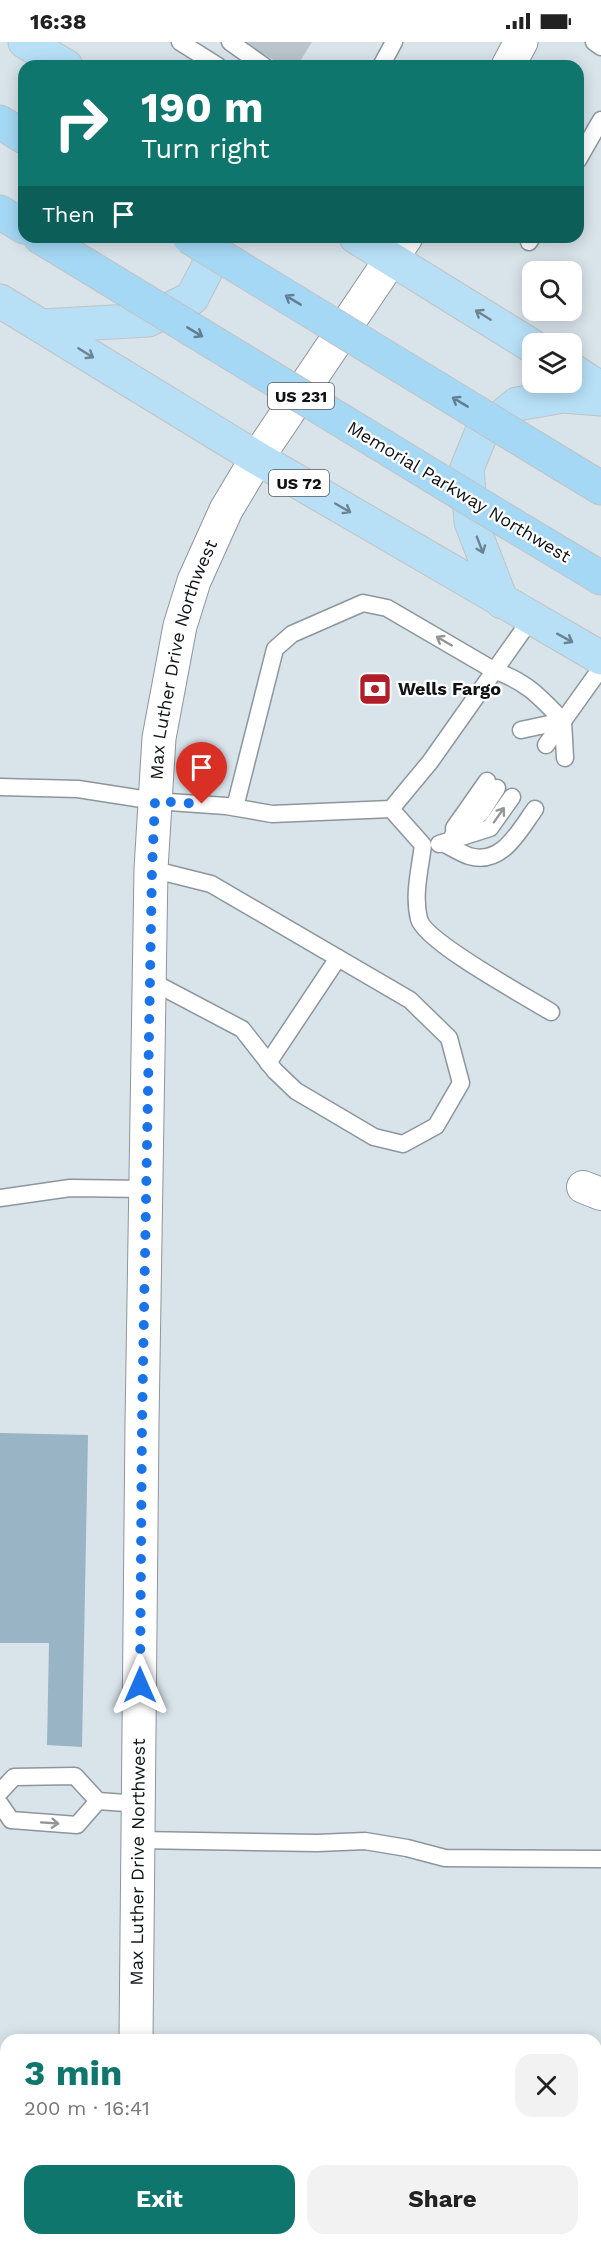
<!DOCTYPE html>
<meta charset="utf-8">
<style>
:root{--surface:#fff;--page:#f2f2f2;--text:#222;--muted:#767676;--accent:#0f766e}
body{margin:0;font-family:"Work Sans",sans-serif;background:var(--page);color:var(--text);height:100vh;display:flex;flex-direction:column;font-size:22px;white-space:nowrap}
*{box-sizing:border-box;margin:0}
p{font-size:20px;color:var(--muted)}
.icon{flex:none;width:33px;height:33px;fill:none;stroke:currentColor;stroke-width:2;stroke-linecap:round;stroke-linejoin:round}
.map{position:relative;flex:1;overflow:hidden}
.sheet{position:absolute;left:0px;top:1992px;width:602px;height:212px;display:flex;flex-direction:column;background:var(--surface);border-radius:18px 18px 0 0;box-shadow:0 3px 15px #0003}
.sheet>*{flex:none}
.banner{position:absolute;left:18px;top:18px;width:566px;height:183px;border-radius:18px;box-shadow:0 3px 15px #0003;background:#0f766e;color:#fff;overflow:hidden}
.tools{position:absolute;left:522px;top:219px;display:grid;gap:12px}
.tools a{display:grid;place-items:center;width:60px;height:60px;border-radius:12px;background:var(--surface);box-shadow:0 3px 15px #0003;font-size:30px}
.pin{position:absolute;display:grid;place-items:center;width:51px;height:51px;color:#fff;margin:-62px -26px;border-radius:50% 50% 50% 0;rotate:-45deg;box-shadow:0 0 6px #0007}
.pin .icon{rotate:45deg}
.me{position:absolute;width:66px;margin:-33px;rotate:0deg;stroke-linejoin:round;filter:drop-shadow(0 0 4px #0008)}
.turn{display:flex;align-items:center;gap:21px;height:126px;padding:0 24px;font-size:27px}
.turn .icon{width:78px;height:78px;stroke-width:2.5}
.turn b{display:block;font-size:42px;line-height:51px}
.then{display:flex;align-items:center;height:57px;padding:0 24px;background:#0003;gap:12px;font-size:22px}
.round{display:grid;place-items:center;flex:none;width:63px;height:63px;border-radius:18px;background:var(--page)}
.head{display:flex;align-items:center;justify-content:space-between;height:102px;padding:0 24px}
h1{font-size:36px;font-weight:700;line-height:45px;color:var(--accent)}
.action{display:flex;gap:12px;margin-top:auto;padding:12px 24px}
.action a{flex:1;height:69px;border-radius:18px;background:var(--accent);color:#fff;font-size:24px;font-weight:700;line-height:69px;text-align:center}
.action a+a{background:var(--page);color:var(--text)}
.status{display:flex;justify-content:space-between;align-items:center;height:42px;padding:0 30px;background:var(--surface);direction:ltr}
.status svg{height:16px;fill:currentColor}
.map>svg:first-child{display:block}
</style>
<div class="status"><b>16:38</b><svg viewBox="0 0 49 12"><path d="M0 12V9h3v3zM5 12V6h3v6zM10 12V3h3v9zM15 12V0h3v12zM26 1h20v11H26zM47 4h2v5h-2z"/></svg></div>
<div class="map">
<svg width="601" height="2203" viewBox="0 0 601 2203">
<rect width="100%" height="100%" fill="#d8e3ea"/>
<!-- green -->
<polygon fill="#98b4c5" points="0,1391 88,1393 82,1705 47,1703 49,1601 0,1601"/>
<!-- building -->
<polygon fill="#bac5cb" points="243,0 312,0 297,24 284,24"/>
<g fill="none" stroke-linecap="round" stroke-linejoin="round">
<defs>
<g id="service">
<polyline points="180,0 218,24"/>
<polyline points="230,0 264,24"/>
<polyline points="594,0 601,5"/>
<polyline points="381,24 394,0"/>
<polyline points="578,118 601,78"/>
<polyline points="529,200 532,195"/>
<polyline points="521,688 563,679"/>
<polyline points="546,703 601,626"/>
<polyline points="0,745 78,747 155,759 226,764 272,772 391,767 430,720 531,577"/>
<path d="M235,765l40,-158 17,-15 71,-31 24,5 108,63c31,10 46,27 68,50l2,37"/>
<path d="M391,767l32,36c-3,24 -10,50 -4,74 6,23 108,78 132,93"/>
<polyline points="454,786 487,739"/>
<polyline points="453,793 481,771 497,746"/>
<path d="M443,801c8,4 17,10 26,13 33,10 50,-25 66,-47"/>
<polyline points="439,802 490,786 512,755"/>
<polyline points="149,938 242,987 275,1029 296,1049 374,1095 403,1102 436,1084 461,1041 449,996 410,958 211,842 151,827"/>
<polyline points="268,1021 338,916"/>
<polyline points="0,1156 70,1146 146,1147"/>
<polyline points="0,1750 14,1735 75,1734 98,1759 139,1762"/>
<polyline points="0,1762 11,1778 77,1783 98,1759"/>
<polyline points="138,1798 317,1801 365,1799 407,1806 445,1816 601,1817"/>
</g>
<g id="minor">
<polyline points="583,1145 601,1152"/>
<polyline points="596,2191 601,2191"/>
</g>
<g id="tertiary">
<polyline points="508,24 521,0"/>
<path id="s1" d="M136,1998l6,-617 9,-554 8,-131 21,-112 14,-45 32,-71 31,-52 149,-221"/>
<polyline points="135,2198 135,2203"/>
</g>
<g id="trunk">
<polyline points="25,0 66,24"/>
<polyline points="356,195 532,304"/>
<polyline points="0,259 257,416 601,616"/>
<polyline points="42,284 148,278 192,256 209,223 209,195"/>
<polyline points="572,328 601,347"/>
<polyline points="502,560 471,480 467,426 481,392 517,362 563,354 601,357"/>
</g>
<g id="motorway">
<polyline points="0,80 24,95"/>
<polyline points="0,170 24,185"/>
<polyline points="40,195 91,226"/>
<polyline points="563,423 601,446"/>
<polyline points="511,482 601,536"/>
</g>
</defs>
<!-- service casing -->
<use href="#service" stroke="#8c969c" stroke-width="19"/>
<!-- minor casing -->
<use href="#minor" stroke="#8c969c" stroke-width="34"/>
<!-- tertiary casing -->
<use href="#tertiary" stroke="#8c969c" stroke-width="35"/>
<!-- trunk casing -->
<use href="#trunk" stroke="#c1c2c2" stroke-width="35"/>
<!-- motorway casing -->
<use href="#motorway" stroke="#c1c2c2" stroke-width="35"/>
<!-- service -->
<use href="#service" stroke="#fff" stroke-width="16"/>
<!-- minor -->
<use href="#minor" stroke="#fff" stroke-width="32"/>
<!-- tertiary -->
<use href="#tertiary" stroke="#fff" stroke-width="33"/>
<!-- trunk -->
<use href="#trunk" stroke="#b7e0f7" stroke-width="33"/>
<!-- motorway -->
<use href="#motorway" stroke="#a5d8f5" stroke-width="33"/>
<defs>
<g id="motorway-bridge">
<polyline points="189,195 563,423"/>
<polyline points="91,226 511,482"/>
</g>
</defs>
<!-- motorway-bridge casing -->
<use href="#motorway-bridge" stroke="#c1c2c2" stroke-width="35" stroke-linecap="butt"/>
<!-- motorway-bridge -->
<use href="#motorway-bridge" stroke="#a5d8f5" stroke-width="33"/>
</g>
<!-- one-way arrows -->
<defs><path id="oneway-shaft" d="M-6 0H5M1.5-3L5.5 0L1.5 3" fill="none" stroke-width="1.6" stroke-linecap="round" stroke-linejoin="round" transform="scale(1.5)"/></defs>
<g stroke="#627f91">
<use href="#oneway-shaft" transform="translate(293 258) rotate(-149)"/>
<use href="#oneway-shaft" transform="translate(195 290) rotate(31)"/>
<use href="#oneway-shaft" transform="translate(460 360) rotate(-149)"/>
</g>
<g stroke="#6c8492">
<use href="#oneway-shaft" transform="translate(483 273) rotate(-148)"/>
<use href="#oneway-shaft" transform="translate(86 311) rotate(32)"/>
<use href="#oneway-shaft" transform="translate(343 466) rotate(30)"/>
<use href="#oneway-shaft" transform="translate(480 503) rotate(69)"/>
<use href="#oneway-shaft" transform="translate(565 596) rotate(29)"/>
</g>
<g stroke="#939596">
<use href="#oneway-shaft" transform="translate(444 599) rotate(-150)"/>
<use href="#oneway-shaft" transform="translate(499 773) rotate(-55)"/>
<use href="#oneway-shaft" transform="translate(50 1781) rotate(4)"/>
</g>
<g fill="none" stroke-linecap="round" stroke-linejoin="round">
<!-- route -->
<polyline stroke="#1a73e8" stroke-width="10" stroke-dasharray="0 18" points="140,1643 142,1381 152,827 155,759 202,762"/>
</g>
<!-- icons -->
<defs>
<symbol id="bank-square" viewBox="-11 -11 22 22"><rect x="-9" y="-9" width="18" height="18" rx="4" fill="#b01e29" stroke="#fff"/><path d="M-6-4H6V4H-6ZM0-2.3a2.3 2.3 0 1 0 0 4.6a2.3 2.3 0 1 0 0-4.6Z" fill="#fff"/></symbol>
</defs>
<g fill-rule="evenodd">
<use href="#bank-square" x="356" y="628" width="38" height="38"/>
</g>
<g text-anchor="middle" stroke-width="4.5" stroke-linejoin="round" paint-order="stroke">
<!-- shield labels -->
<g fill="#fff" stroke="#585a5c" stroke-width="1.5">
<rect x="268" y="341" width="66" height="26" rx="4.5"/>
<rect x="269" y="428" width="60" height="26" rx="4.5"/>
</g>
<g font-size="16" font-weight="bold" fill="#101316">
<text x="301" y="360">US 231</text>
<text x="299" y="447">US 72</text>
</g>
<!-- street labels -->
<g font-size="18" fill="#101316" stroke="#fff">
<text transform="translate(459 450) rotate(31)" y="6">Memorial Parkway Northwest</text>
<text dy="6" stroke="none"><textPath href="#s1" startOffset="1384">Max Luther Drive Northwest</textPath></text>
<text dy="6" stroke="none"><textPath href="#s1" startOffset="178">Max Luther Drive Northwest</textPath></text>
</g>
<!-- poi labels -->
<g font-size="18" font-weight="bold" fill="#101316" stroke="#fff" text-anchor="start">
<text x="398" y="653">Wells Fargo</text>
</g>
</g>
</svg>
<div class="tools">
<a><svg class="icon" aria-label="search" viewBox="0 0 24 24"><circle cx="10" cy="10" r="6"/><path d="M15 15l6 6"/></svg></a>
<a><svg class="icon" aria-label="layers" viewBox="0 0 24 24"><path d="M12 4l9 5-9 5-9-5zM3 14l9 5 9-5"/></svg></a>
</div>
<div class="pin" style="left:202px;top:762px;background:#d93025"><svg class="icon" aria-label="arrive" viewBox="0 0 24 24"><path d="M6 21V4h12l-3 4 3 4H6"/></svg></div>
<svg class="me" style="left:140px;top:1643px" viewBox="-20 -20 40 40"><path d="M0-17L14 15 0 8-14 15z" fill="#1a73e8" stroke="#fff" stroke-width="4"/></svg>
<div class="banner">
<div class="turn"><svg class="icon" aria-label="right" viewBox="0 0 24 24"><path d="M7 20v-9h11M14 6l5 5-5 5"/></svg><div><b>190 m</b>Turn right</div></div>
<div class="then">Then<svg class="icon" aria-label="arrive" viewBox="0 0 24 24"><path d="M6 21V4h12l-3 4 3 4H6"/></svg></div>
</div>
<section class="sheet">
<div class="head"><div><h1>3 min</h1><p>200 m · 16:41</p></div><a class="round"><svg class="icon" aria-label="close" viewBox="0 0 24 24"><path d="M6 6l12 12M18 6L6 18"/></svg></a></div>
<div class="action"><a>Exit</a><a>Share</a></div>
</section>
</div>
